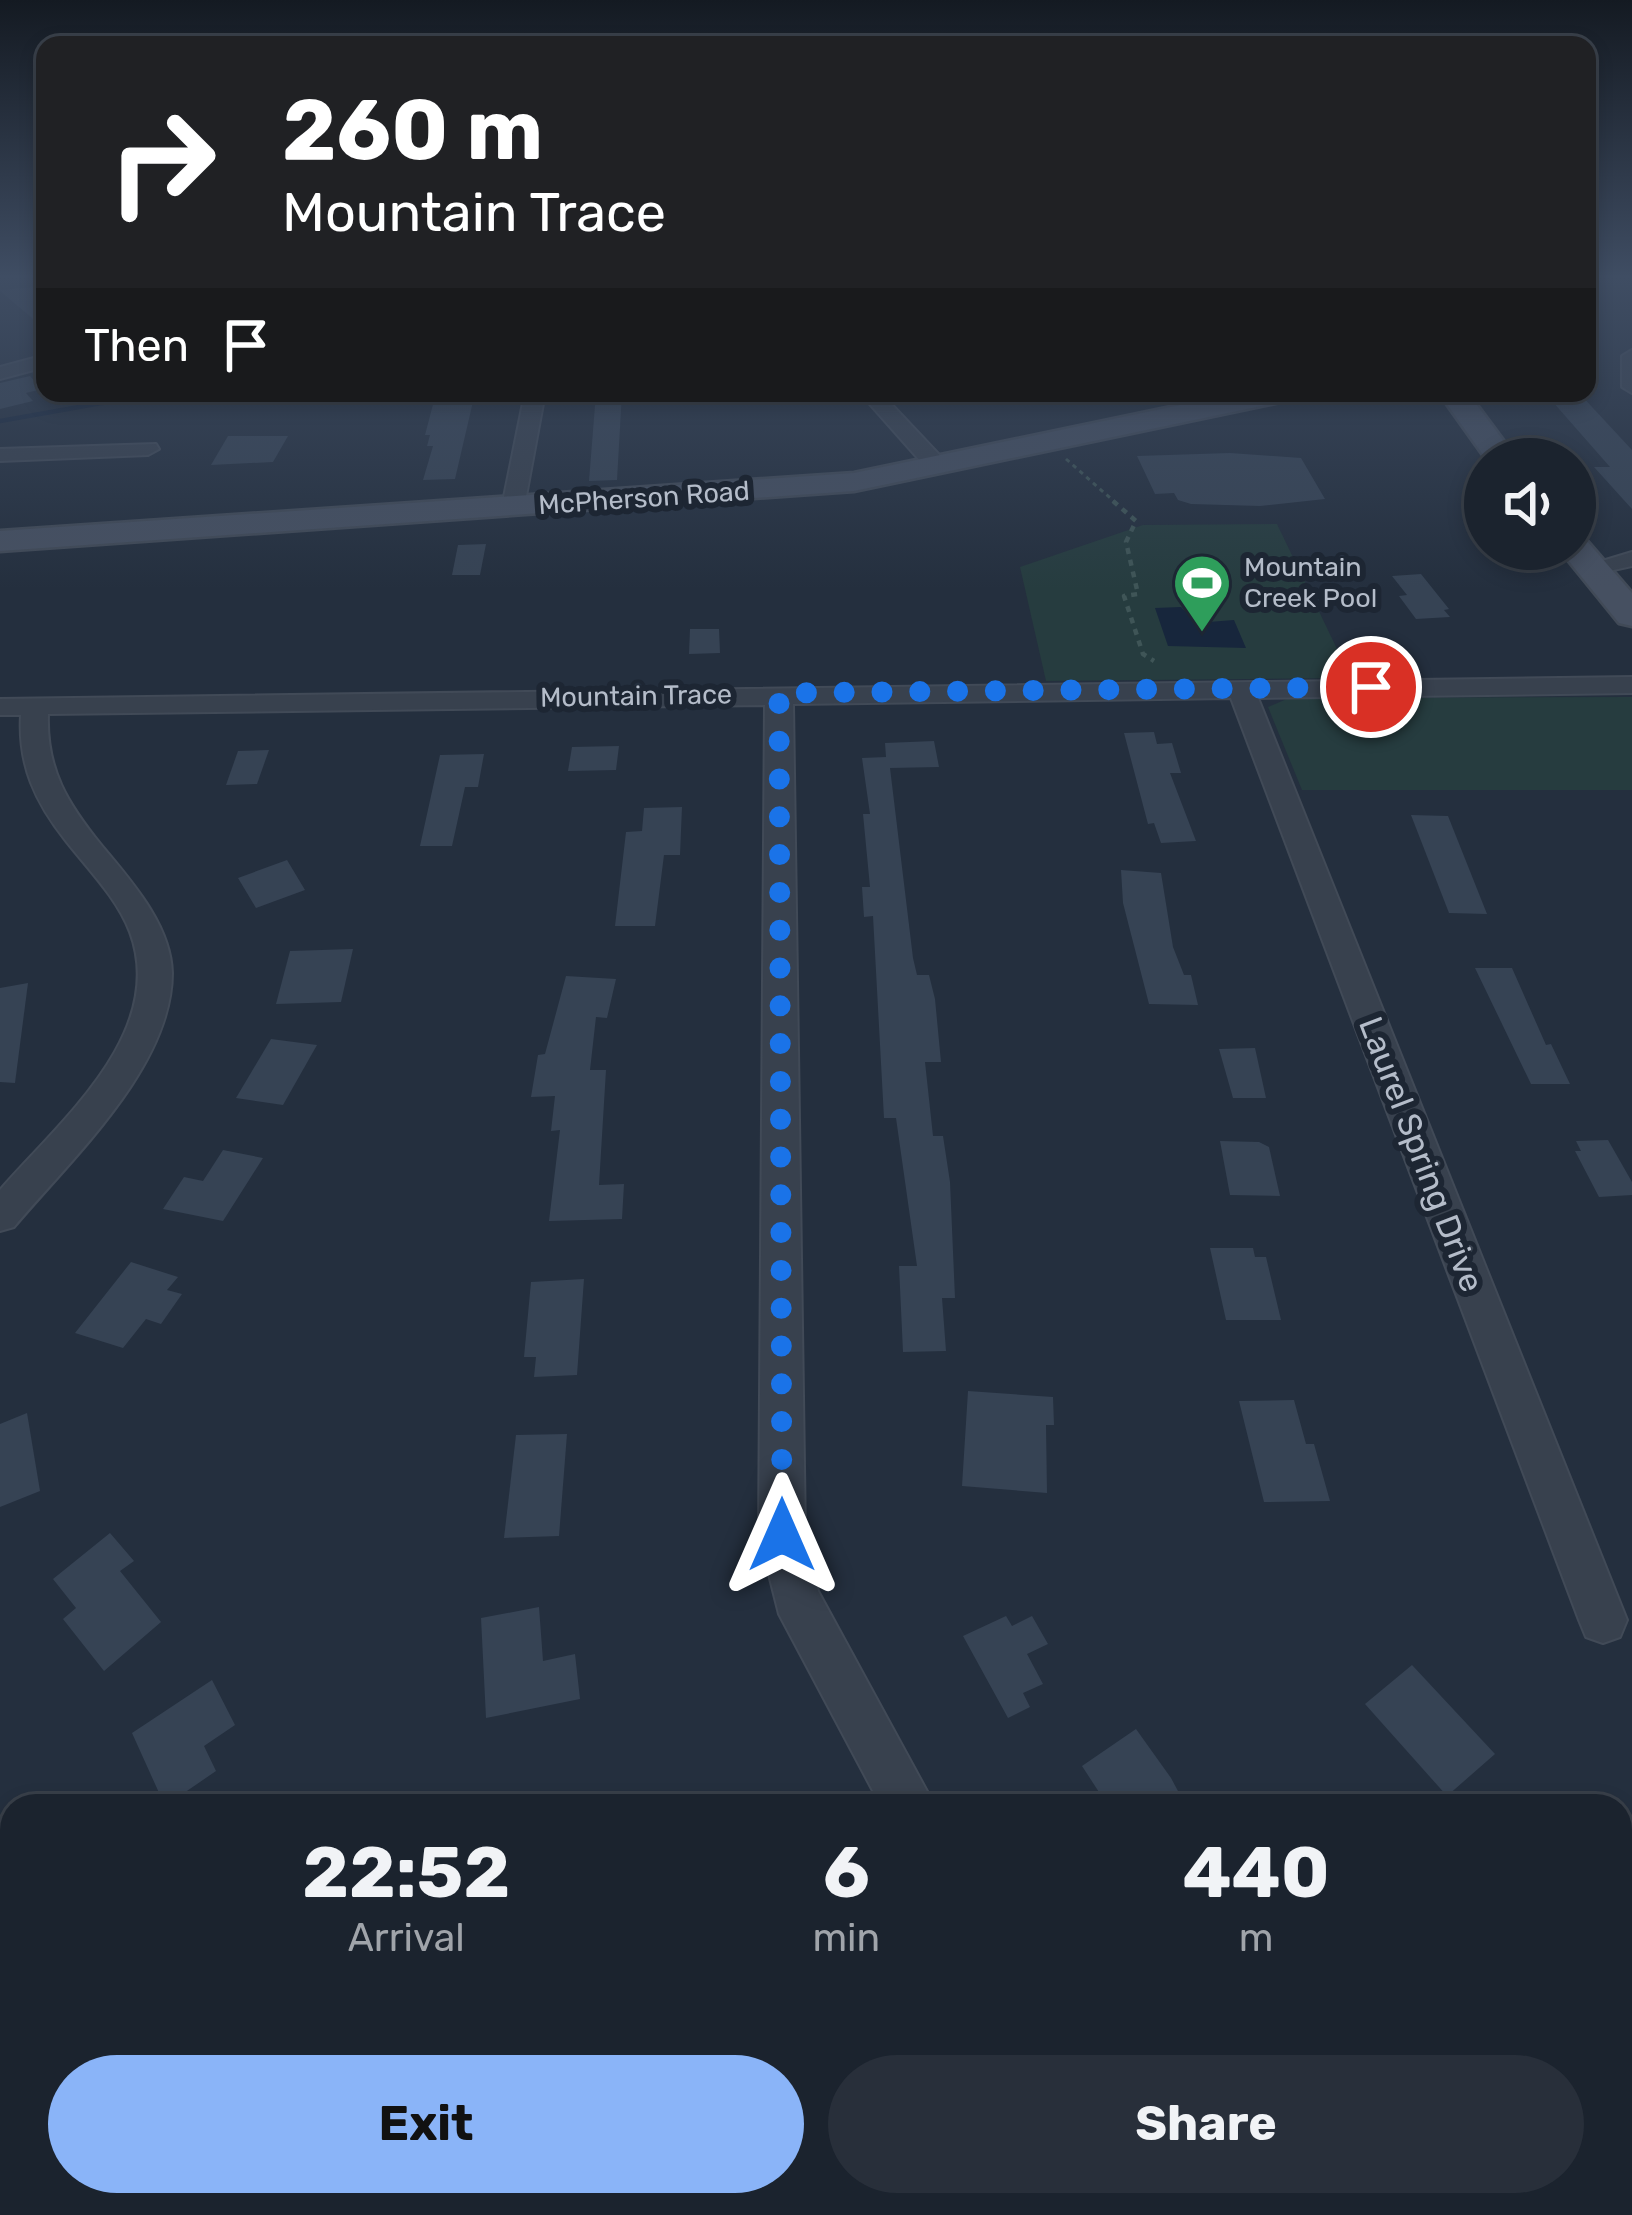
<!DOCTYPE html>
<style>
:root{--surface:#1b232e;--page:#282f3a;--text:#f1f3f6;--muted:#a0a4aa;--line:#39404a;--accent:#8ab4f8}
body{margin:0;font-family:Rubik,sans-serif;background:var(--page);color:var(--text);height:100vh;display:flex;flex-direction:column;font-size:45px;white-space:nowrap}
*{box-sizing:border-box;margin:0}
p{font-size:39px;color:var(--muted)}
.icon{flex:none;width:66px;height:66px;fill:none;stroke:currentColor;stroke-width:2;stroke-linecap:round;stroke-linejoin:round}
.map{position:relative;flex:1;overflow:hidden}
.panel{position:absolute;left:0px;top:1794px;width:1632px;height:423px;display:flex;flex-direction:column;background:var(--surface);border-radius:36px 36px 0 0;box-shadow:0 6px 18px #0003,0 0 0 3px var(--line)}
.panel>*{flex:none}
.top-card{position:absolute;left:36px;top:36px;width:1560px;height:366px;border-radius:24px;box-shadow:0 6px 18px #0003,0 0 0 3px var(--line);background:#202124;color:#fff;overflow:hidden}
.buttons{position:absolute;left:1464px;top:438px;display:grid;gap:24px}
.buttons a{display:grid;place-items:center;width:132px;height:132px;border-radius:50%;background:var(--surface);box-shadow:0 6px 18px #0003,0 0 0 3px var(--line);font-size:60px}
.pin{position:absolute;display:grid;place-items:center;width:102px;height:102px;color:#fff;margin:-51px;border:6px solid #fff;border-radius:50%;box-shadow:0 3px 12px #0007}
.me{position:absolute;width:132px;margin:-66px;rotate:0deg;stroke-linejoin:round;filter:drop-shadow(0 0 9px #0008)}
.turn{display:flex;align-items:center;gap:42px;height:252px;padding:0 48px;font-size:54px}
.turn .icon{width:156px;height:156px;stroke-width:2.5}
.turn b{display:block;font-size:84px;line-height:102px}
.then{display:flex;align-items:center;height:114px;padding:0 48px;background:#0003;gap:24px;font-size:45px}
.eta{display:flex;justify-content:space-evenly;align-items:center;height:204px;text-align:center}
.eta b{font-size:72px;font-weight:700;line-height:84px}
.cta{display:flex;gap:24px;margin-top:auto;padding:24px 48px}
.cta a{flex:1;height:138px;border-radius:72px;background:var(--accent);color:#111;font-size:48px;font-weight:700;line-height:138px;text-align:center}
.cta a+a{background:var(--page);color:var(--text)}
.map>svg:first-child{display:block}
</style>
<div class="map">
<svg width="1632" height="2215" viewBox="0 0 1632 2215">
<rect width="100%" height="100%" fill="#242f3e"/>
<!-- green -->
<g fill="#263c3f">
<polygon points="1277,524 1351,678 1046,681 1020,567 1143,525"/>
<polygon points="1632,697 1632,790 1302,790 1268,707 1289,698"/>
</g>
<!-- water -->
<polygon fill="#17263c" points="1181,607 1196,623 1234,620 1246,648 1168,646 1155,608"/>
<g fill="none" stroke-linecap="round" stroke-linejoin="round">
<!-- stream -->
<polyline stroke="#17263c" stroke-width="4.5" points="0,421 158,393"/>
</g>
<!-- building -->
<g fill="#364354">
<polygon points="45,286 45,329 0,291 0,290"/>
<polygon points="30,376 42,389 26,393 33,401 0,409 0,383"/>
<polygon points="436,393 475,393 455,479 423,480 433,446 427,446 430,435 425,435"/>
<polygon points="596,393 622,393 617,480 589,481"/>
<polygon points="1545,393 1579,393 1632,450 1632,509 1594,467 1610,467"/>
<polygon points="228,436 288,436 273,462 211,465"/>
<polygon points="1230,453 1301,458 1325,499 1260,506 1191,504 1178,500 1174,493 1155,494 1137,456"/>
<polygon points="486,544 480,575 452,575 458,545"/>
<polygon points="1421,574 1449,609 1444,610 1450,617 1416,619 1399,596 1407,595 1392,576"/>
<polygon points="690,629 719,629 720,653 689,654"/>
<polygon points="1154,732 1157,744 1172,743 1181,773 1170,773 1196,841 1161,843 1154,823 1148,824 1124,733"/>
<polygon points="934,741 939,767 890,768 913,958 917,975 929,975 935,999 941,1062 925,1062 933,1136 943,1136 950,1182 955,1298 942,1298 946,1351 903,1352 899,1266 917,1266 896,1118 884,1118 873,916 864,917 862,887 870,887 863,814 870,814 862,758 886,757 885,743"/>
<polygon points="619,746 616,770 568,771 572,747"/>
<polygon points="269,750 257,784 226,785 238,751"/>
<polygon points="484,754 478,787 465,787 452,846 420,846 440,755"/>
<polygon points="682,807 680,855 664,855 655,926 615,926 626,832 642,831 644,808"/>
<polygon points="1411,815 1448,816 1487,914 1449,913"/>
<polygon points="287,860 305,890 256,908 238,878"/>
<polygon points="1121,870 1161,873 1173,947 1184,975 1191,975 1198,1005 1149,1004 1123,903"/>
<polygon points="353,949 341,1002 276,1004 290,951"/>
<polygon points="1475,968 1512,968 1546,1045 1551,1044 1570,1084 1531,1084"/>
<polygon points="566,976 616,979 607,1018 596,1017 590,1070 606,1070 599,1185 624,1184 622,1219 549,1221 560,1130 551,1131 555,1096 531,1097 538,1055 545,1054"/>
<polygon points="28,983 15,1083 0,1082 0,988"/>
<polygon points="271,1039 317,1045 283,1105 236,1098"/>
<polygon points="1255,1048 1266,1098 1233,1098 1219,1049"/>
<polygon points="1608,1140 1632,1182 1632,1195 1599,1197 1575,1151 1581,1151 1576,1141"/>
<polygon points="1220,1141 1259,1142 1269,1147 1280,1196 1230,1195"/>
<polygon points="223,1150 263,1158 223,1221 163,1209 184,1177 203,1181"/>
<polygon points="1210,1248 1253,1248 1255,1257 1266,1257 1281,1320 1226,1320"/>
<polygon points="131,1262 178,1277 167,1290 182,1294 161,1324 146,1319 123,1348 75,1333"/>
<polygon points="584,1279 577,1375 534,1377 536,1357 524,1357 531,1282"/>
<polygon points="968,1391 1053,1397 1054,1425 1046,1425 1047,1493 962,1486"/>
<polygon points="1294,1400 1306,1444 1314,1444 1330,1501 1264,1502 1239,1401"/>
<polygon points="27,1413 40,1491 0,1507 0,1424"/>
<polygon points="567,1434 559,1536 504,1538 516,1435"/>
<polygon points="110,1533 134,1561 120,1571 161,1622 104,1671 63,1619 76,1608 53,1579"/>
<polygon points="539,1607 543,1661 575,1654 580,1699 486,1718 481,1618"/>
<polygon points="1006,1616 1012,1626 1032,1616 1048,1644 1027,1654 1043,1684 1023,1693 1030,1707 1008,1718 963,1636"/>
<polygon points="1412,1665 1495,1754 1447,1796 1365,1704"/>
<polygon points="212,1680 235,1725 204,1746 216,1771 165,1806 132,1733"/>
<polygon points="1136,1729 1171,1778 1186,1806 1108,1806 1082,1766"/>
</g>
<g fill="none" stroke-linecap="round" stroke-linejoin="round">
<defs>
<g id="street">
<polygon points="1632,350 1632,393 1622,387 1622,356"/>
<polygon points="45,355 45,367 0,379 0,367"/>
<polygon points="525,393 545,393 524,507 513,514 502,507"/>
<polygon points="860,393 881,393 946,462 946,472 930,472"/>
<polygon points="156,444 159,449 148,455 0,461 0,449"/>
<polygon points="1632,552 1632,566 1591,575 1579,568"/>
<path d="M1632,677v16l-374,5 369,922 -7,17 -17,6 -17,-6 -7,-17 -348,-922 -438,6 12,831 13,56 117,215h-54l-102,-192 -20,-79 6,-830 -717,9c-2,56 20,90 54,132 29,35 69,79 70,127 0,94 -102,187 -158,254l-14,4v-41c59,-68 168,-157 130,-258 -13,-34 -42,-63 -64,-91 -31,-39 -48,-76 -45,-126h-21v-16z"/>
<polygon points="0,1919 12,1924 12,2025 0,2020"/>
<polygon points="31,2205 91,2205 93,2215 33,2215"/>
<polygon points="1102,2205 1164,2205 1168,2215 1106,2215"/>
</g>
<g id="secondary">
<polygon points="1238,393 1294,393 1280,402 854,491 0,551 0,531 854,473"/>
<polygon points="1439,393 1468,393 1517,459 1486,459"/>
<polygon points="1575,538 1587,541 1632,593 1632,626 1619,623 1559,549 1575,549"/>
</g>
</defs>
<!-- street casing -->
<use href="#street" stroke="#414a57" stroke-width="4"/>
<!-- secondary casing -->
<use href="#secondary" stroke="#414a57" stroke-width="5"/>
<!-- path-far1 -->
<polyline stroke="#3f5557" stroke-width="3" stroke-dasharray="4.5 4.5" stroke-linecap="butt" points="1066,459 1117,504"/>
<!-- path -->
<polyline stroke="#3f5557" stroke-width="4.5" stroke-dasharray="6 6" stroke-linecap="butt" points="1113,501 1136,521 1126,542 1138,594 1124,596 1143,654 1154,661"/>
<!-- street -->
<use href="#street" fill="#38414e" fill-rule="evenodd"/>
<!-- secondary -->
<use href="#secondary" fill="#465061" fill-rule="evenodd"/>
</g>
<!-- sky -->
<linearGradient id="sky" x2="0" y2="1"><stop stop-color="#141a22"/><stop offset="0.47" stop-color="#3f4d63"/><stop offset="1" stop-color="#3f4d63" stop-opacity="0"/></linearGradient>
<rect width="1632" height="589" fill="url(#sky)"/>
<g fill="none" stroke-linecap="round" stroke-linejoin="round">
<!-- route -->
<polyline stroke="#1a73e8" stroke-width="21" stroke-dasharray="0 37.8" points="782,1535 779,693 1371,687"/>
</g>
<!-- icons -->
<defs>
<symbol id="stadium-pin" viewBox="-11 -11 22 30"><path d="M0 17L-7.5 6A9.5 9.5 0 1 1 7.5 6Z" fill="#2e9e5b" stroke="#1d2633"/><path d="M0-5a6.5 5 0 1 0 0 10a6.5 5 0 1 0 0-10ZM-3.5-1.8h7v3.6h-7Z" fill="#fff"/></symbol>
</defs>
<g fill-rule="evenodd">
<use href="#stadium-pin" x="1169" y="550" width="66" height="90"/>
</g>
<g text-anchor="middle" stroke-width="12" stroke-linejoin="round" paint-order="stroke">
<!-- far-street labels -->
<g font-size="27" fill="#b4bcc9" stroke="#1d2633">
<text transform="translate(644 498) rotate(-4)" y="9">McPherson Road</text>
<text transform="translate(636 696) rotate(-1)" y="9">Mountain Trace</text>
</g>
<!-- far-poi labels -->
<g font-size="27" fill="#b4bcc9" stroke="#1d2633" text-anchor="start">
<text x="1244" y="576">Mountain<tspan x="1244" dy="31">Creek Pool</tspan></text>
</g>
<!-- street labels -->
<g font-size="33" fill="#b4bcc9" stroke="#1d2633">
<text transform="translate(1422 1154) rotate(69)" y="12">Laurel Spring Drive</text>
</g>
</g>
</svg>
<div class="buttons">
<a><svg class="icon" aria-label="sound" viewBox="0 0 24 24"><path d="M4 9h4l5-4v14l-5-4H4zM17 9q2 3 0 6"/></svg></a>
</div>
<div class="pin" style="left:1371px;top:687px;background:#d93025"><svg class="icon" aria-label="arrive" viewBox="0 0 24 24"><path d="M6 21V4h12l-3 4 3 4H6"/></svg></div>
<svg class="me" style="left:782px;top:1535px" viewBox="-20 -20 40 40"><path d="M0-17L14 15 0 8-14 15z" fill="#1a73e8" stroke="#fff" stroke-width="4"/></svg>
<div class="top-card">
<div class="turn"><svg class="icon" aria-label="right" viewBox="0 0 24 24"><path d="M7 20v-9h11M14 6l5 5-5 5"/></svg><div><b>260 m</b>Mountain Trace</div></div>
<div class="then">Then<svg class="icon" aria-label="arrive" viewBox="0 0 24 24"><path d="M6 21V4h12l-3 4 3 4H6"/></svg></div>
</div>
<section class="panel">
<div class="eta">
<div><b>22:52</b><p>Arrival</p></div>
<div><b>6</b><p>min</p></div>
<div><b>440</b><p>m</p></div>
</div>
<div class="cta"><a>Exit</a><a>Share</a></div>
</section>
</div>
